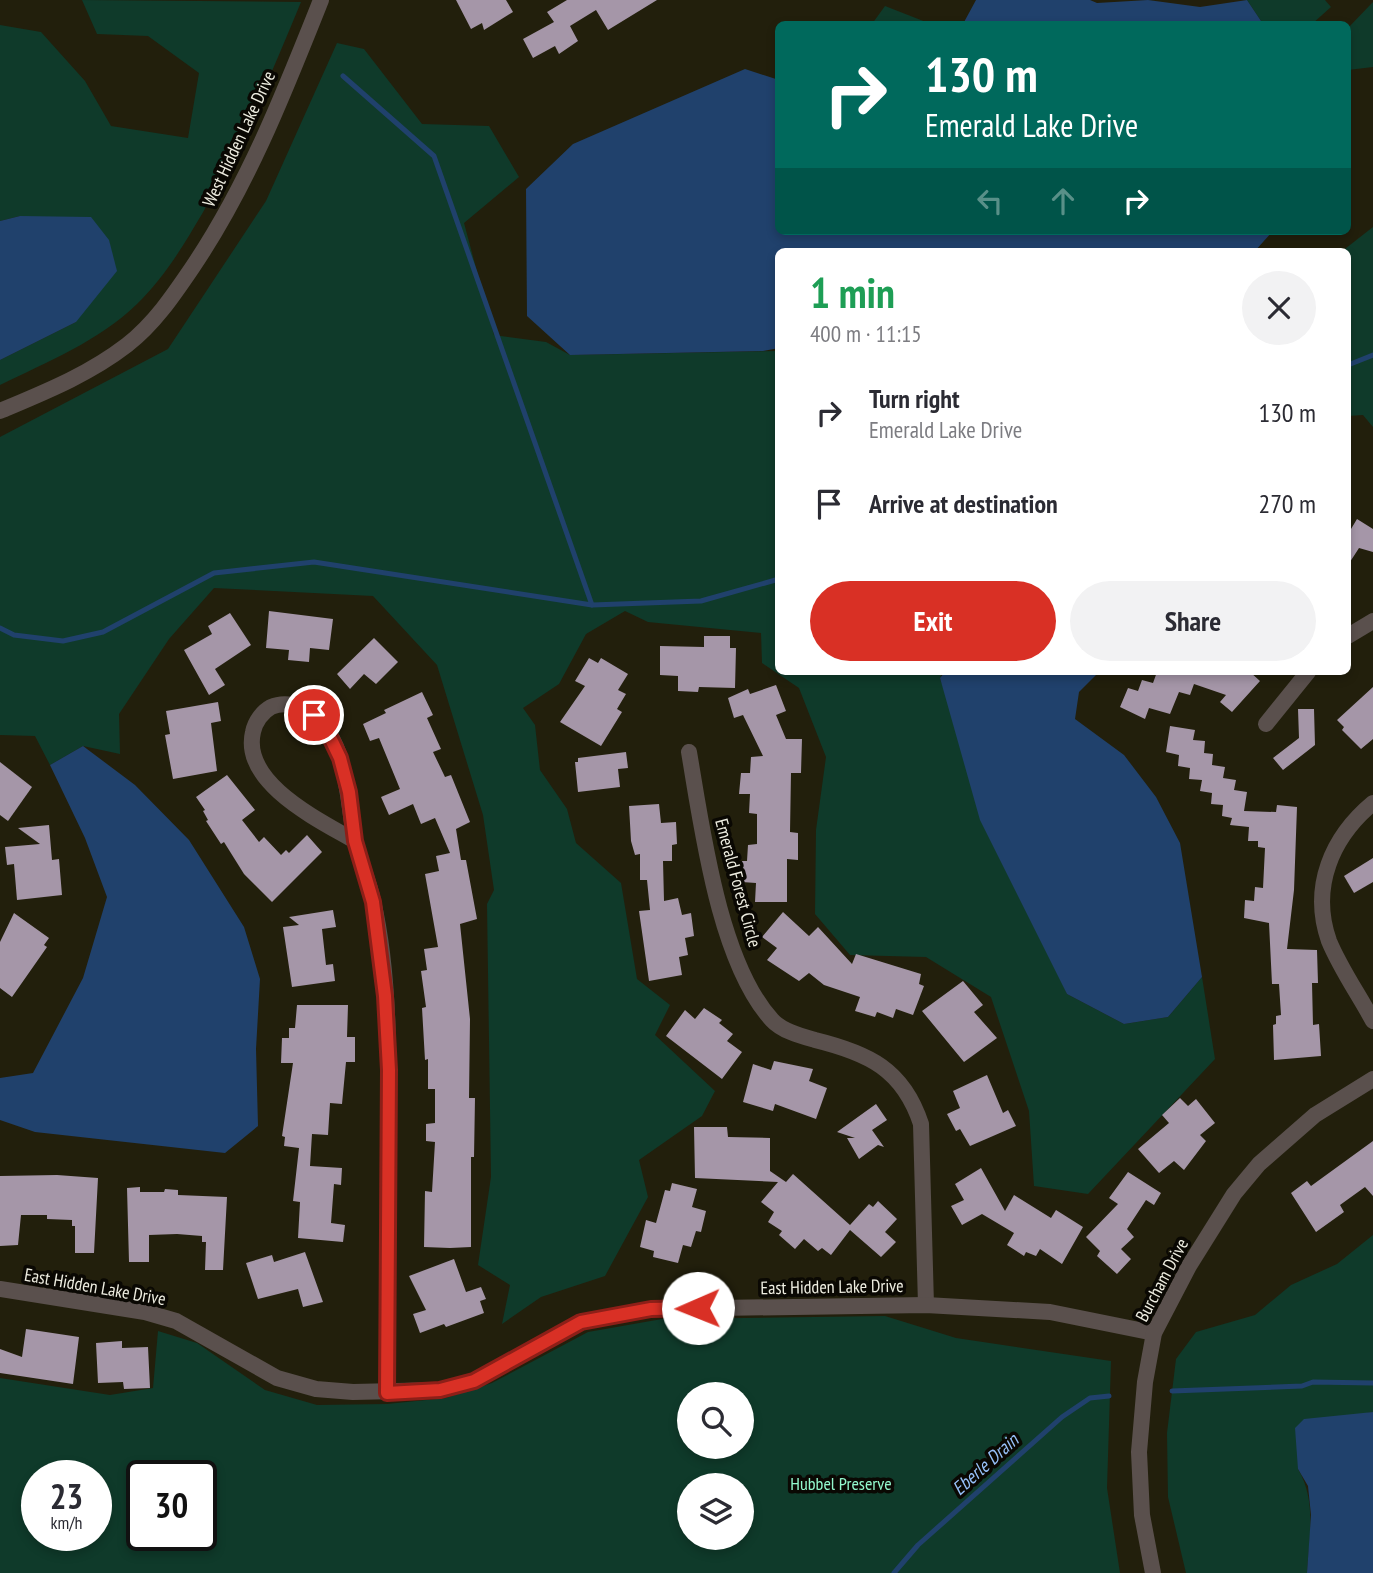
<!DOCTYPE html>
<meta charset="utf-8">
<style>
:root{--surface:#fff;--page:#f2f2f3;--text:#2b2b33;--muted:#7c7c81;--accent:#d93025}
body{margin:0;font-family:"PT Sans Narrow",sans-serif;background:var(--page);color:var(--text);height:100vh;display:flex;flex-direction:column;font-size:26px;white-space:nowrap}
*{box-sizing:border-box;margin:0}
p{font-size:23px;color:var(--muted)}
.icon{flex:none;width:38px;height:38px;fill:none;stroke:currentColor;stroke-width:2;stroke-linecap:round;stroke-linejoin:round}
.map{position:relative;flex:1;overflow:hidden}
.details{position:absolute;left:775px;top:248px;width:576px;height:427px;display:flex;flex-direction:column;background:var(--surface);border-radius:10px;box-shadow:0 4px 10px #0003}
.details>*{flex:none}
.top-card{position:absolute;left:775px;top:21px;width:576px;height:214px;border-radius:10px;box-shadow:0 4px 10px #0003;background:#00695c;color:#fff;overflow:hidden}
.controls{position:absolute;left:677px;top:1382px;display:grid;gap:14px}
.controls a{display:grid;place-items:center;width:77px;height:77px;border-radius:50%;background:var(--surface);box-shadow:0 4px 10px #0003;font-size:35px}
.speed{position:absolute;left:21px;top:1460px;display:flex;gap:14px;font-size:35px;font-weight:700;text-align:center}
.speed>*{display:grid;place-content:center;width:91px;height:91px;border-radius:50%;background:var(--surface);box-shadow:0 4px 10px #0003;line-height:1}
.speed small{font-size:18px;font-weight:400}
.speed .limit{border:4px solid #111;border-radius:10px;background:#fff;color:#111}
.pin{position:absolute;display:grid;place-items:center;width:60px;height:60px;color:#fff;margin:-30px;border:4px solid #fff;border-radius:50%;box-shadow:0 2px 7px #0007}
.me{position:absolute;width:77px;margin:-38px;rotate:269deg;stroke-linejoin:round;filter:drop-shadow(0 0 5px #0008)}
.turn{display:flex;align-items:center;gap:24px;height:147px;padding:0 35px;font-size:32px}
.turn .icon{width:91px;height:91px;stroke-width:2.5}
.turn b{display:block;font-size:49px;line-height:60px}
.lanes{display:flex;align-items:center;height:66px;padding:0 35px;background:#0003;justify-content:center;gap:35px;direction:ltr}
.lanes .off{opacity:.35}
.round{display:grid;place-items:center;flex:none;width:74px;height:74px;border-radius:37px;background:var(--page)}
.summary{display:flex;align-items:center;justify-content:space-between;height:119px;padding:0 35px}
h1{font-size:42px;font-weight:700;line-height:52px;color:#1e9e55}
.cta{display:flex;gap:14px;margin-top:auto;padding:14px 35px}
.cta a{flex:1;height:80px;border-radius:42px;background:var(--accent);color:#fff;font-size:28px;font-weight:700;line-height:80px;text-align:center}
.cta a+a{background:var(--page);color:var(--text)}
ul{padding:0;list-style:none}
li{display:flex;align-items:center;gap:21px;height:91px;padding:0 35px}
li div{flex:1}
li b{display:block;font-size:26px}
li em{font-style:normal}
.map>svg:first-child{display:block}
</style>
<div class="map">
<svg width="1373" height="1573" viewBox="0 0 1373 1573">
<rect width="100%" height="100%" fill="#221f0c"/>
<!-- green -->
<g fill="#0f3a2a" fill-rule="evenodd">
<path d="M82,0l219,2c-30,73 -60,144 -99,212 -19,32 -38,64 -65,90 -38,37 -90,58 -137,81v-25l76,-38 -56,-106 -20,5v-196l41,7 44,49 26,45 77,12 11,-65 -51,-37 -51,-2z"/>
<polygon points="1247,0 1325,0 1331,7 1312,24 1263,24"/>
<polygon points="1373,2 1373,67 1348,70 1348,28"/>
<polygon points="885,6 931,24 872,24"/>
<polygon points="337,43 364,49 422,124 489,126 519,177 464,223 494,335 546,342 570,355 779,351 779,672 942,672 940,679 1067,994 1124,1024 1168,1017 1202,977 1215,1059 1088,1194 1034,1186 1029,1111 991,997 926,957 850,955 815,914 816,830 826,757 799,688 762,663 761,633 648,622 625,611 586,634 559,684 523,708 535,725 540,770 567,809 576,843 621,883 637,979 670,1005 655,1035 715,1091 702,1116 639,1160 648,1197 605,1276 541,1297 502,1324 510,1285 478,1265 491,1177 487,904 494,890 483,815 437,665 373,596 214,588 169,639 119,714 120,754 83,746 50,765 35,736 0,735 0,437 168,349 266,201"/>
<polygon points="1373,227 1373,427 1363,415 1348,416 1348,252 1341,252"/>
<path d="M1373,1235v177l-29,5 -46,52c19,32 11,69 9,104h-121l-18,-76 -1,-64 9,-74 20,-27 59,-17 36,-30 46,-21z"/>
<path d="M885,1316l71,22 155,23 -4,127 13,85h-1120v-195l110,17 43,-7 5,-57 39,12 68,47 52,15 70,-1 59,-6 46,-15 96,-51 74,-13zM690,1395h52v52h-52zM37,1475h59v60h-59zM142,1475h59v60h-59zM690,1486h52v52h-52z"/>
</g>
<!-- water -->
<g fill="#20416c">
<polygon points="976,0 1090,0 1097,3 1148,0 1200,7 1247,0 1263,24 963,24"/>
<polygon points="745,69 779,80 779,231 1273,231 1254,252 779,252 779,348 763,351 570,355 527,316 526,189 573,144"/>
<polygon points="20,216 91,217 109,240 117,271 76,322 0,360 0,221"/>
<polygon points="945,672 1099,672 1079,692 1075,719 1124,755 1156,797 1180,843 1202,977 1168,1017 1124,1024 1067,994 980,820 940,678"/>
<polygon points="83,746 135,785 189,840 244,927 260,979 256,1049 258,1126 225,1153 35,1132 0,1120 0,1078 33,1073 83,978 107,897 85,838 50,765"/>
<polygon points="1373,1412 1373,1573 1307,1573 1311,1515 1308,1486 1298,1469 1295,1428 1304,1419"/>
</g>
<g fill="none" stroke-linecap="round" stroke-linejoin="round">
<!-- stream -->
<g stroke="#20416c" stroke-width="5">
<polyline points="343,76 434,156 592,605"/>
<polyline points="1348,365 1373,355"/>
<polyline points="0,628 14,635 63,641 103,632 214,573 314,562 592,605 701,601 779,579"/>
<polyline points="1172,1391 1302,1386 1313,1382 1373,1383"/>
<polyline points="894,1573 918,1545 1062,1417 1090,1398 1109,1396"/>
</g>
</g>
<!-- building -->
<g fill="#a596a8">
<polygon points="456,0 506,0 513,12 484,30 482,23 471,29"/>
<polygon points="567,0 657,0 608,30 596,10 570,26 578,41 559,54 555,46 533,58 523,39 554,22 547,12"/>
<polygon points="1357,519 1373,529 1373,552 1359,548 1348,565 1348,534"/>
<polygon points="269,611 333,619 329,650 310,648 309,662 288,660 289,650 266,648"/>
<polygon points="230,613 251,645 215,669 225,685 209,695 184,650 212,634 208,626"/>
<polygon points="704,636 730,636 730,648 736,648 735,688 699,687 698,692 678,691 678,676 660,675 660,646 704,647"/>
<polygon points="374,638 398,662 376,684 364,674 350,689 337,674"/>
<polygon points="589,658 598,663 601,658 628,674 618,690 626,694 617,709 622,712 601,746 560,722 585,686 575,681"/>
<polygon points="1157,672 1250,672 1260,681 1232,712 1220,702 1226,695 1194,684 1190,695 1179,692 1170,714 1149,708 1145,719 1120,707 1128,688 1138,691 1142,680 1153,683"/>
<polygon points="776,685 786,711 776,715 786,739 802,739 801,773 791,773 790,832 798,833 798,860 787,859 787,902 755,902 756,883 742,882 742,861 747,861 748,845 757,844 757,814 749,813 750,794 739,794 741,773 750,773 751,757 763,756 743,715 734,718 728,698 748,689 750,694"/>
<polygon points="1373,687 1373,739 1361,749 1342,730 1344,727 1337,720"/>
<polygon points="422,692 433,715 427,718 441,749 433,752 445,777 451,775 470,822 456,829 461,860 466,860 477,919 460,924 470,1019 469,1098 475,1098 474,1157 471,1157 471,1247 450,1248 424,1247 425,1191 432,1192 435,1142 426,1141 426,1124 435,1123 435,1089 428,1089 428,1059 425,1060 422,1008 426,1007 421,971 427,970 424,949 438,947 425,874 439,871 436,856 450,853 435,818 421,824 413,804 389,815 381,797 400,789 379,738 370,741 363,724 386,713 384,710"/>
<polygon points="218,702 221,721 211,723 217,771 173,779 165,735 170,734 166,711"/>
<polygon points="1298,709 1314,709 1315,745 1283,770 1273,758 1299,738"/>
<polygon points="1170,726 1195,730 1193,740 1205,741 1204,753 1213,754 1212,765 1225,767 1223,778 1236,780 1234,790 1247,792 1244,811 1276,812 1277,805 1297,807 1294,890 1287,949 1317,950 1318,983 1312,983 1313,1025 1319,1024 1321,1056 1274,1060 1273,1025 1276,1024 1276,1016 1281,1015 1279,984 1272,984 1269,923 1244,918 1245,900 1254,901 1255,887 1263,888 1265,848 1258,847 1258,841 1248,841 1249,827 1230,825 1232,818 1222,816 1223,805 1211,804 1212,793 1200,791 1202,780 1189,779 1190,768 1178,766 1179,755 1166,752"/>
<polygon points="626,752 628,768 618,769 620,787 578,792 575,762 578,762 578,758"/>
<polygon points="0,762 32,787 8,821 0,815"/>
<polygon points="227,775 255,810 242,820 259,842 264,837 281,855 286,850 289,853 307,835 322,852 272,902 244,874 224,842 221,844 206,821 208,820 203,811 205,810 196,797"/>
<polygon points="659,804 661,823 676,822 677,844 672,845 672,861 663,861 664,901 678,898 682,915 691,913 694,936 685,938 688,955 679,957 682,975 649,981 639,911 650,910 647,880 640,880 640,854 635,855 631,841 629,806"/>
<polygon points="49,825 52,860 59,859 62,895 17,900 14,864 7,865 5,847 40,844 18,828"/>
<polygon points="1373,858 1373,882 1354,893 1344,876"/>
<polygon points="333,910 336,927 322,929 326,965 333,964 335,981 292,987 283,927 299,925 289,917"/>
<polygon points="783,912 809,936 818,927 852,964 856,954 921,974 919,984 924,986 913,1015 896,1009 893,1018 877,1012 875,1017 855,1011 860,997 824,985 809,973 799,981 767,960 777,948 762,937"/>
<polygon points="14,913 49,938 44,945 47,947 12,997 0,988 0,942"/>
<polygon points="963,981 983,1005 974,1012 997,1038 964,1062 922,1011"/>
<polygon points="297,1005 348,1005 347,1037 355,1037 355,1062 346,1062 342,1104 330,1103 328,1135 312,1134 310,1166 342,1168 341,1185 334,1184 331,1223 345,1225 343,1242 298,1238 300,1202 293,1201 299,1148 284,1146 285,1137 282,1136 293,1063 281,1063 282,1038 289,1038 289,1028 295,1028"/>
<polygon points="704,1008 722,1020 719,1023 733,1034 727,1041 742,1052 722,1079 666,1036 685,1010 695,1019"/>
<polygon points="774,1061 813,1069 809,1081 827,1088 816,1119 775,1104 773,1111 743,1102 753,1064 771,1070"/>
<polygon points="987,1075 1003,1113 1008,1110 1016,1126 970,1146 960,1129 956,1131 947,1114 960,1108 953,1091"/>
<polygon points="1180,1098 1188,1106 1196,1099 1215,1123 1200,1135 1206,1141 1184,1170 1174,1161 1159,1173 1138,1149 1169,1123 1162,1115"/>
<polygon points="876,1104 887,1120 872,1130 884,1147 878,1145 859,1159 847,1138 855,1138 837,1132"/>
<polygon points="694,1127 727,1127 728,1137 770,1138 770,1171 786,1182 793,1174 850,1225 869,1204 873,1207 878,1201 897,1219 885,1232 896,1242 881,1257 850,1230 831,1255 822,1248 818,1251 804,1239 795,1249 779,1235 782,1231 768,1222 774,1212 761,1202 778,1182 695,1178"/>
<polygon points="1373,1141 1373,1196 1365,1187 1340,1205 1344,1212 1316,1232 1291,1193 1307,1181 1311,1186"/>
<polygon points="981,1168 1005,1211 1014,1195 1051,1218 1056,1210 1083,1227 1062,1264 1040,1249 1036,1256 1026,1252 1024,1256 1007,1245 1014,1233 982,1214 962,1225 951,1206 964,1200 955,1184"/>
<polygon points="1128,1172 1161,1193 1154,1205 1146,1200 1127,1229 1134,1237 1121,1249 1131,1259 1117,1274 1097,1256 1100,1251 1086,1237 1118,1204 1109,1198"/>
<polygon points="57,1175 98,1178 94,1253 75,1253 75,1226 72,1226 72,1220 47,1219 47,1215 21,1215 18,1245 0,1246 0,1176"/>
<polygon points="672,1183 697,1189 692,1207 706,1211 701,1232 696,1231 691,1247 683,1245 678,1263 653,1257 654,1251 640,1247 646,1220 656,1223 665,1190 670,1191"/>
<polygon points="140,1187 140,1192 164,1192 165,1189 178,1190 178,1195 227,1197 223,1270 205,1270 206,1242 202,1242 202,1236 177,1234 149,1235 149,1262 129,1262 127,1188"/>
<polygon points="305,1252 323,1302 303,1307 298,1289 258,1299 246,1263 272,1255 274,1262"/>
<polygon points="454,1259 466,1292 481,1287 486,1299 480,1301 484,1313 446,1327 444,1324 420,1333 413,1314 426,1310 409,1276"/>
<polygon points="26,1329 79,1337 73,1384 0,1373 0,1349 22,1357"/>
<polygon points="122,1341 122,1348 148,1347 150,1388 124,1389 123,1382 98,1383 96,1343"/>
</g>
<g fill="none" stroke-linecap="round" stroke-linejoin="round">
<!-- minor -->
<g stroke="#5a504d" stroke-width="16">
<path d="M0,411c45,-19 88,-36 127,-66 27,-21 46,-49 65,-77 56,-83 92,-175 129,-268"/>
<polyline points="1348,636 1373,621"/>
<polyline points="1266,724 1308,672"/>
<path d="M689,752c13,76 30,210 83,268 10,11 29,16 43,20 53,13 88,29 106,84l5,181"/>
<path d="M1373,803c-41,34 -63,84 -44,138 11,27 30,54 44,80"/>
<path d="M355,841c-36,-21 -114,-58 -102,-109 2,-10 9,-20 18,-25 11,-5 25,-3 35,3 43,27 40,87 49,130 4,21 14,40 18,61 17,72 16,164 15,238 0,85 0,169 -1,254"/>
<polyline points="0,1289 145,1312 176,1321 277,1378 316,1389 353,1392 440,1390 474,1381 581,1322 651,1309 926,1305 1050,1312 1154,1333"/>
<polyline points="1153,1573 1142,1515 1139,1452 1145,1382 1154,1333 1189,1266 1234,1194 1259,1164 1315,1115 1373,1079"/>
</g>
</g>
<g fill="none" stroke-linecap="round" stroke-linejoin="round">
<defs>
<polyline id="route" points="314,715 329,735 340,758 349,792 355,841 373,902 385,996 389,1070 387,1393 440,1390 474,1381 581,1322 651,1309 698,1308"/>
</defs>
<!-- route casing -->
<use href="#route" stroke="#8d1f18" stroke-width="18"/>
<!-- route -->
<use href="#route" stroke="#d93025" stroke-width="12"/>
</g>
<g text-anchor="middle" stroke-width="7" stroke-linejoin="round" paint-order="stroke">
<!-- street labels -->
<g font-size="18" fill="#eeede1" stroke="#0a0803">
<text transform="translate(239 139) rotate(-65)" y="6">West Hidden Lake Drive</text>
<text transform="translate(738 883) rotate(75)" y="6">Emerald Forest Circle</text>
<text transform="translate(1162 1280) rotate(-62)" y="6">Burcham Drive</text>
<text transform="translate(95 1287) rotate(10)" y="6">East Hidden Lake Drive</text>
<text transform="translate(832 1287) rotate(-1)" y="6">East Hidden Lake Drive</text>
</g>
<!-- park labels -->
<g font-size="18" fill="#93f9ce" stroke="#0a0803">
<text x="841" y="1490">Hubbel Preserve</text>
</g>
<!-- water labels -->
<g font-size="19" font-style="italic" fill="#97c1f9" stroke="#0a0803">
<text transform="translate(985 1464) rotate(-42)" y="7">Eberle Drain</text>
</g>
</g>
</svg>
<div class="controls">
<a><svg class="icon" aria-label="search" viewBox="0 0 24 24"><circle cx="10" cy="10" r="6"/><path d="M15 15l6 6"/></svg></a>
<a><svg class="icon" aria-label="layers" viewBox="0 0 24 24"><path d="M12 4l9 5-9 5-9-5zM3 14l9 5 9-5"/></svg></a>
</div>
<div class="speed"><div>23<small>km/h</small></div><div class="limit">30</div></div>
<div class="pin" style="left:314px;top:715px;background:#d93025"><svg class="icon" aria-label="arrive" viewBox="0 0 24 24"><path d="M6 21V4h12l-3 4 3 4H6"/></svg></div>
<svg class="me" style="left:698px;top:1308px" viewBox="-20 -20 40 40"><circle r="19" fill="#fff"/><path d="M0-13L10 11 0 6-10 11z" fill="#d93025"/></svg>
<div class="top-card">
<div class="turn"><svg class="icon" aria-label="right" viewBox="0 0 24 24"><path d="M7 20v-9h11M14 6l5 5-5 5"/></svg><div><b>130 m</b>Emerald Lake Drive</div></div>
<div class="lanes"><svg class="icon off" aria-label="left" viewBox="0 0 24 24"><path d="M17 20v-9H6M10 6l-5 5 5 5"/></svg><svg class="icon off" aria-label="ahead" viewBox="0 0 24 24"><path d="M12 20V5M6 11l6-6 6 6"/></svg><svg class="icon" aria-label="right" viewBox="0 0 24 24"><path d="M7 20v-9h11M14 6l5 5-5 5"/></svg></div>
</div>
<section class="details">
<div class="summary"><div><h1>1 min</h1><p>400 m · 11:15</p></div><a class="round"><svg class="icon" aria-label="close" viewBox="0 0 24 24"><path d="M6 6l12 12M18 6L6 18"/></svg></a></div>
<ul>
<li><svg class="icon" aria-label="right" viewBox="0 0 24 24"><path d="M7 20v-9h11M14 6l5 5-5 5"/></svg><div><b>Turn right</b><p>Emerald Lake Drive</p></div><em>130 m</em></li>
<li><svg class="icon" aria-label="arrive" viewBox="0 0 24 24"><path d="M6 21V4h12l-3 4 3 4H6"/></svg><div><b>Arrive at destination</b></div><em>270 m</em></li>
</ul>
<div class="cta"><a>Exit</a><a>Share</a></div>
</section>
</div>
